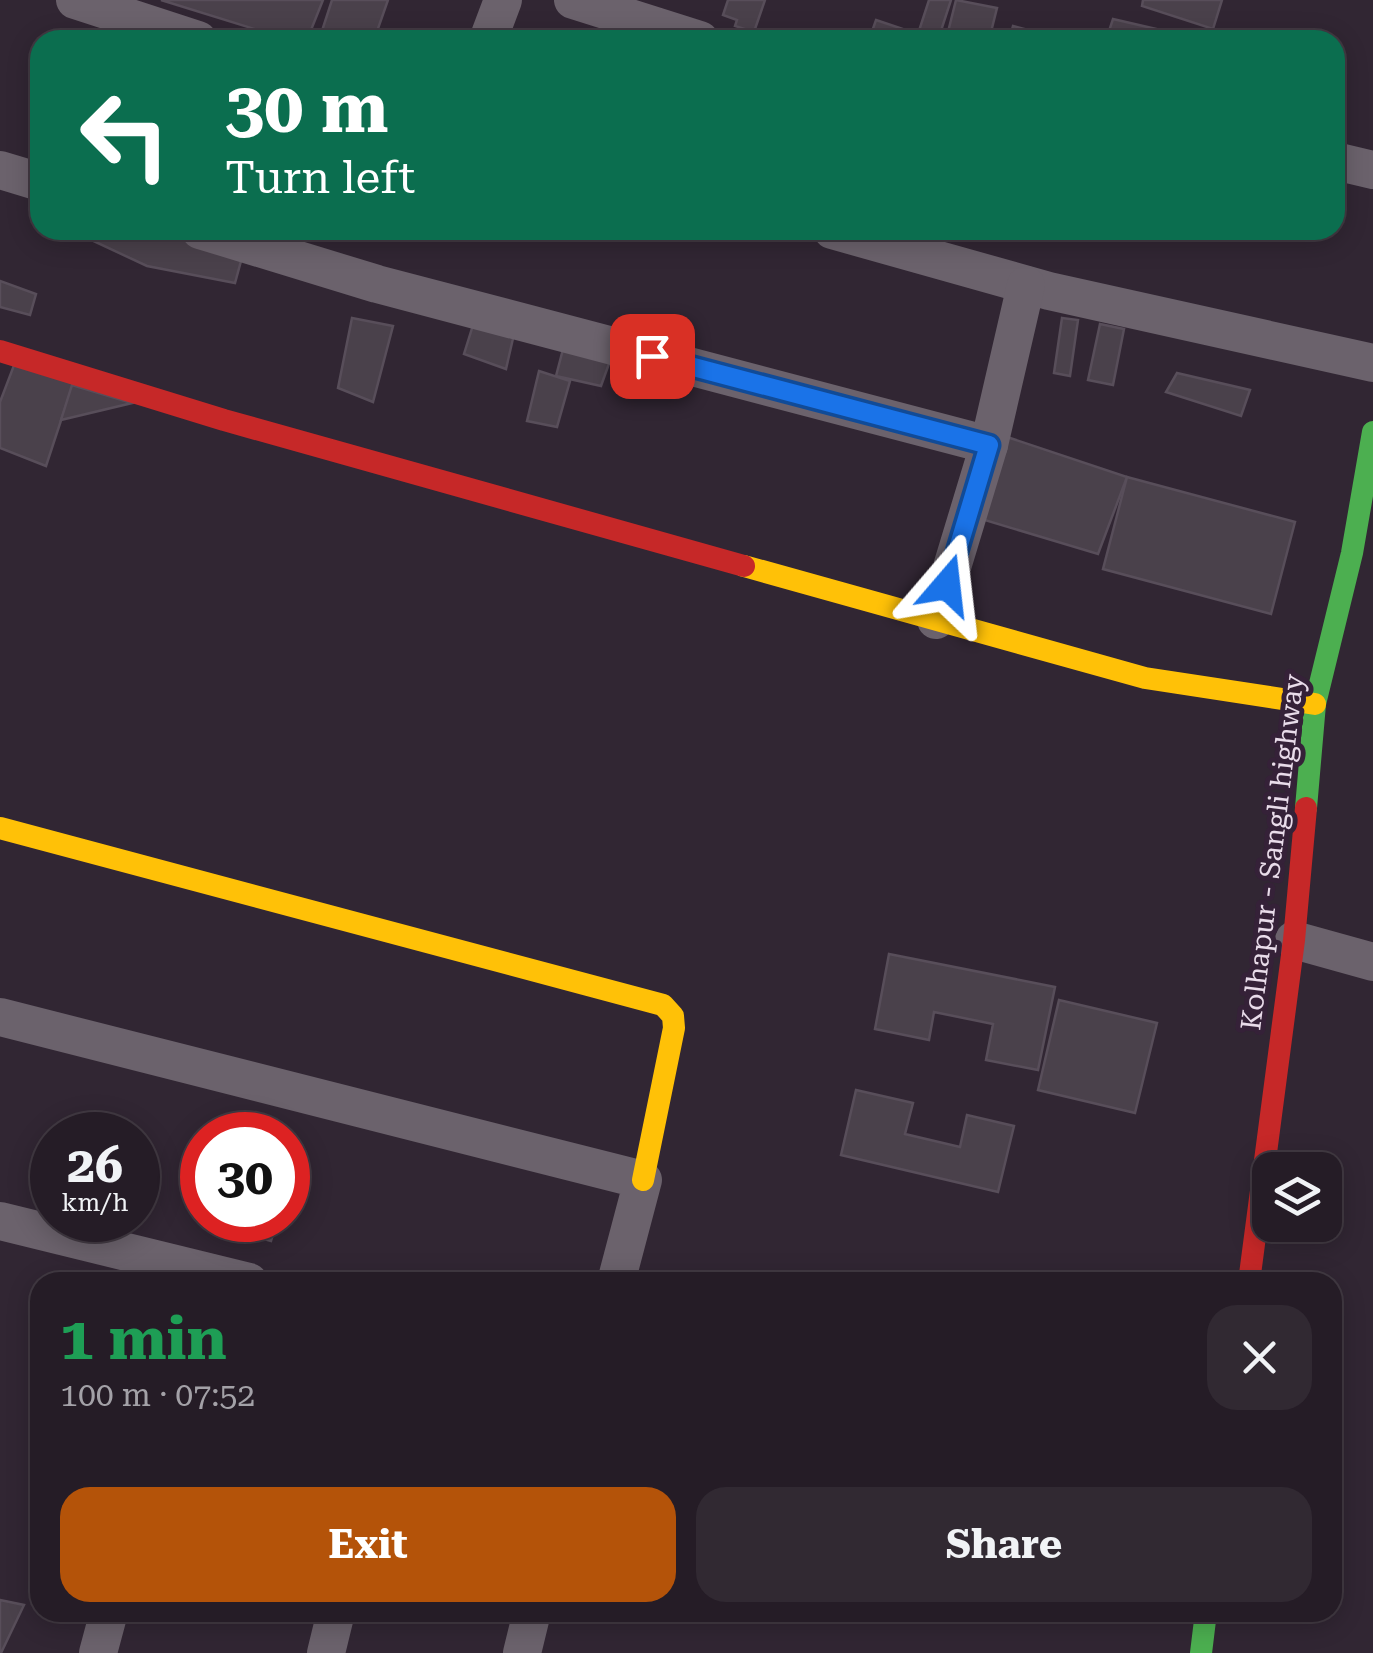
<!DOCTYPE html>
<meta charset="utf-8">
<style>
:root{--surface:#251c26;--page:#312932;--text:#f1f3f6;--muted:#a3a1a7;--line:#423a43;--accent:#b45309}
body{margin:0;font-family:"Roboto Serif",serif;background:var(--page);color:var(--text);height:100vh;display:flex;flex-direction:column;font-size:38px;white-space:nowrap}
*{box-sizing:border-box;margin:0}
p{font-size:32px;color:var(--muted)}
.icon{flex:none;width:55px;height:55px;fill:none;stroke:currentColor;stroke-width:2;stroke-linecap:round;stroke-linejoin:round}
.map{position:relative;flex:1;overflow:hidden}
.side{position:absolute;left:30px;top:1272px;width:1312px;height:350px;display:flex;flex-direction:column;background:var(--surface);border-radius:30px;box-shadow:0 5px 25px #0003,0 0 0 2px var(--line)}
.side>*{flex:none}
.top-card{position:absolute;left:30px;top:30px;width:1315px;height:210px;border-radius:30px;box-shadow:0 5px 25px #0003,0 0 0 2px var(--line);background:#0b6e4f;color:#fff;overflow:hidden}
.fabs{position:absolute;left:1252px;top:1152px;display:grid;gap:20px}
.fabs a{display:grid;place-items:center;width:90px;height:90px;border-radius:20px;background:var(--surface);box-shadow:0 5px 25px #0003,0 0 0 2px var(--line);font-size:50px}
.speed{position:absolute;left:30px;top:1112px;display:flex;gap:20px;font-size:50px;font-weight:700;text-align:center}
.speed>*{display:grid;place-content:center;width:130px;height:130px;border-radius:50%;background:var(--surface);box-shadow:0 5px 25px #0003,0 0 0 2px var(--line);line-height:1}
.speed small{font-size:25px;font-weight:400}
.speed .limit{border:15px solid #d22;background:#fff;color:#111}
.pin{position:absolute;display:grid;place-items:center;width:85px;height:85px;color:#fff;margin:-42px;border-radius:20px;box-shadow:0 5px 15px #0006}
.me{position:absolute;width:110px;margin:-55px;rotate:17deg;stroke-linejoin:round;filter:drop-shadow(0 0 8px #0008)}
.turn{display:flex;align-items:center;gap:35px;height:210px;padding:0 30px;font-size:45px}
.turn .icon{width:130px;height:130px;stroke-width:2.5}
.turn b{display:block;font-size:70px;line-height:85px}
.round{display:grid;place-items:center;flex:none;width:105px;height:105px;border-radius:30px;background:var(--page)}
.summary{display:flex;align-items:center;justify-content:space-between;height:170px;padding:0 30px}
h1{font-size:60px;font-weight:700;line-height:75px;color:#1e9e55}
.cta{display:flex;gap:20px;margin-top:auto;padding:20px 30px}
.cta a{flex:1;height:115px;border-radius:30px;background:var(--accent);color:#fff;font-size:40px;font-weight:700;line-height:115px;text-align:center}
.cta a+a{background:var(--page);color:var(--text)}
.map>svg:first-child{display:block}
</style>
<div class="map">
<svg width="1373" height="1653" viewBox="0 0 1373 1653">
<rect width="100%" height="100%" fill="#312633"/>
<!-- building -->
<g fill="#4a414b" stroke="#584e5a" stroke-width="2.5">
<polygon points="161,0 323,0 307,40 290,40"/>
<polygon points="332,0 388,0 374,40 319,40"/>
<polygon points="728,0 765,0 754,32 735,26 737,20 723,15"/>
<polygon points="929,0 951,0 938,40 916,40"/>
<polygon points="956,0 997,8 989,40 946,40"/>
<polygon points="1143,0 1222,0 1213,29 1142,6"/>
<polygon points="1113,19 1204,40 1106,40"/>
<polygon points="876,20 903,29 899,40 869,40"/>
<polygon points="1013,26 1047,35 1046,40 1009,40"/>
<polygon points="88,230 186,230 244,250 235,283 147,266 87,238"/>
<polygon points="0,281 36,294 30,315 0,307"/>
<polygon points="352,318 393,326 373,402 338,388"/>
<polygon points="1062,318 1078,320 1070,376 1054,373"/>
<polygon points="517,321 506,369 464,354 474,322"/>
<polygon points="1100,324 1124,329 1113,385 1088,380"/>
<polygon points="567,334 615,347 601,386 556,376"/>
<polygon points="16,360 74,381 46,466 0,448 0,402"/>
<polygon points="539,371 570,381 557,427 527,421"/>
<polygon points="1177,373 1250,390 1241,416 1166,392"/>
<polygon points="72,385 132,403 61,420"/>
<polygon points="1001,435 1127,477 1098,554 968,515"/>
<polygon points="1127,477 1295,522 1271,614 1103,569"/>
<polygon points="889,954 1055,987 1038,1070 986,1060 993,1024 934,1012 929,1040 875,1029"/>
<polygon points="1059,1000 1157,1023 1135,1113 1038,1090"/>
<polygon points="856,1090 913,1103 905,1134 960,1147 967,1115 1014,1126 998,1192 841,1155"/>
<polygon points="224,1220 277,1220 271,1241 222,1228"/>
<polygon points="0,1600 24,1605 1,1653 0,1653"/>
</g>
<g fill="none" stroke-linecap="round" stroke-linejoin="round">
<!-- street -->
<g stroke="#6b626c" stroke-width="38">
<polyline points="75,0 198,40"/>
<polyline points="573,0 700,40"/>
<polyline points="488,40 503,0"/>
<polyline points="1335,161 1373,170"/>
<polyline points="0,170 40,182"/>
<polyline points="200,230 377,284 989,445"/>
<polyline points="832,230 1049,291 1373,363"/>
<polyline points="936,620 989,445 1026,285"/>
<polyline points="1294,940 1373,962"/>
<polyline points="0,1017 643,1180 616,1282"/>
<polyline points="0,1221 249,1282"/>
<polyline points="98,1653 109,1612"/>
<polyline points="326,1653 336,1612"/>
<polyline points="522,1653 532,1612"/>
</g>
<!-- fast -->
<g stroke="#4caf50" stroke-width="22">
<polyline points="1306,808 1315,704 1352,553 1373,432"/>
<polyline points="1201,1653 1206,1612"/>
</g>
<!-- slow -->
<g stroke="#ffc107" stroke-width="22">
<polyline points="744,566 1145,678 1315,704"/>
<polyline points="0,828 663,1005 673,1016 674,1028 643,1180"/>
</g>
<!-- jam -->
<g stroke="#c62828" stroke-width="22">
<polyline points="0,351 224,420 744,566"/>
<polyline points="1249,1282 1294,940 1306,808"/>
</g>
</g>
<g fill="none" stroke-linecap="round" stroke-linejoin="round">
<defs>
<polyline id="route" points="652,356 989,445 947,585"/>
</defs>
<!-- route casing -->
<use href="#route" stroke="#114b97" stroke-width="25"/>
<!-- route -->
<use href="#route" stroke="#1a73e8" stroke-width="18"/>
</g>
<g text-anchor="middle" stroke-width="10" stroke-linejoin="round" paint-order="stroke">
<!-- street labels -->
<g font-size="28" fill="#e9dcea" stroke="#352138">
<text transform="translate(1272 852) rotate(-83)" y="10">Kolhapur - Sangli highway</text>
</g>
</g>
</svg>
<div class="fabs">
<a><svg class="icon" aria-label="layers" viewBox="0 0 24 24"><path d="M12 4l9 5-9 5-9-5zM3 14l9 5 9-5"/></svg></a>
</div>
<div class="speed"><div>26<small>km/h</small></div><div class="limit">30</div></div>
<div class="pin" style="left:652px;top:356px;background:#d93025"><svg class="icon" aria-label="arrive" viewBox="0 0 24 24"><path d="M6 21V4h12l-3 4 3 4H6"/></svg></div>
<svg class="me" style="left:947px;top:585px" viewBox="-20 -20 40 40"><path d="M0-17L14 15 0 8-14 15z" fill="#1a73e8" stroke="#fff" stroke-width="4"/></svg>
<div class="top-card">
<div class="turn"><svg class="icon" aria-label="left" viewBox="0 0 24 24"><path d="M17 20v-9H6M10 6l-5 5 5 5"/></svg><div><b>30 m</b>Turn left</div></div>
</div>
<section class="side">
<div class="summary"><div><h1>1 min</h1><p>100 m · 07:52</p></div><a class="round"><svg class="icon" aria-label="close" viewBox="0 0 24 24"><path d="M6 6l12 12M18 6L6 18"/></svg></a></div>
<div class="cta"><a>Exit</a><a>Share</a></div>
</section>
</div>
